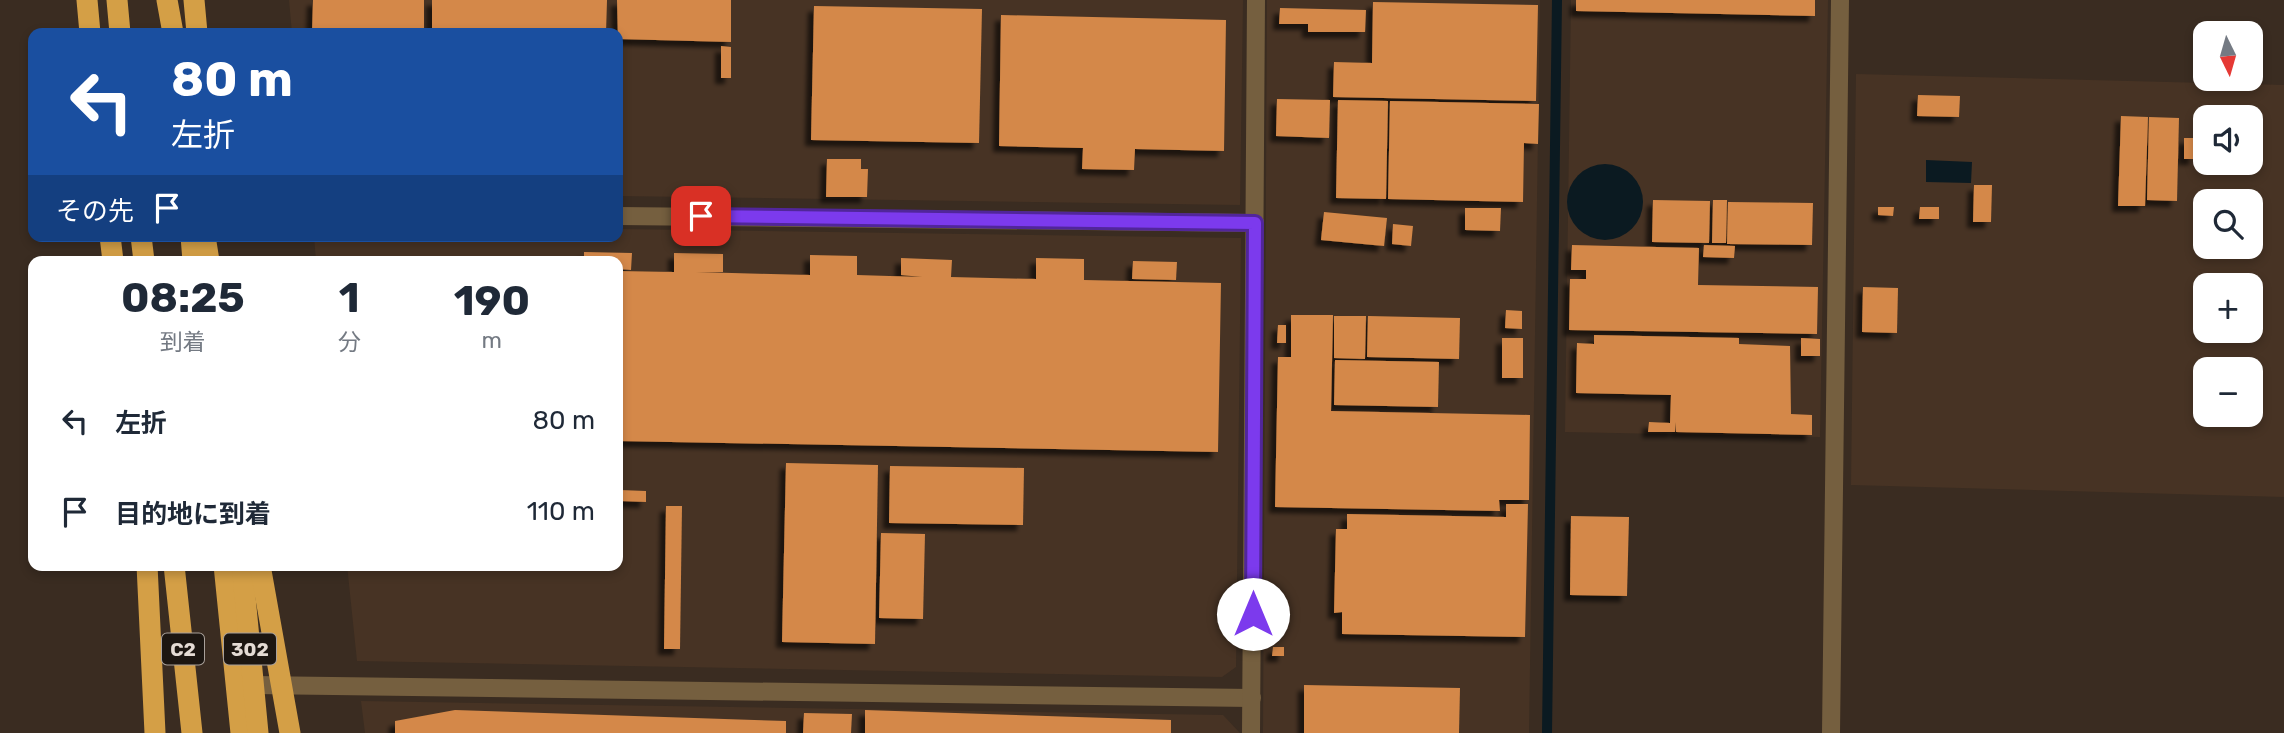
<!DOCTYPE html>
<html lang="ja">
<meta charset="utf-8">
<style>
:root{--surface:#fff;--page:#f6f6f7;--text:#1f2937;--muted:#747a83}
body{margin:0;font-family:Rubik,"Noto Sans JP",sans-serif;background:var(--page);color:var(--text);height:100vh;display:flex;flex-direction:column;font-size:26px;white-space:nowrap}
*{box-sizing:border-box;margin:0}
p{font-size:23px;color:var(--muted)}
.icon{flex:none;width:38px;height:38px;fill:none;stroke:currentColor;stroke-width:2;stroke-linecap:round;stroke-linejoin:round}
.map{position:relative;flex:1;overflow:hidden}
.side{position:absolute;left:28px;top:256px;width:595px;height:315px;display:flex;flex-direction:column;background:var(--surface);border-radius:14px;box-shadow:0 4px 10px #0003}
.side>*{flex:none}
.banner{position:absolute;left:28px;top:28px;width:595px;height:214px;border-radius:14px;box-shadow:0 4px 10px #0003;background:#1a4fa0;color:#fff;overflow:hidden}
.needle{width:46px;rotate:175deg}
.buttons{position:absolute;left:2193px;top:21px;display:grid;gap:14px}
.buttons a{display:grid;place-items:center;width:70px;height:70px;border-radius:14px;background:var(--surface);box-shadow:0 4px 10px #0003;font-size:35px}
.pin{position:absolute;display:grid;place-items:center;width:60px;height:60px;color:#fff;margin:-30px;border-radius:14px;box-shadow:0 4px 10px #0006}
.me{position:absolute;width:77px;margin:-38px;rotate:0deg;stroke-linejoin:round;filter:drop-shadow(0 0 5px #0008)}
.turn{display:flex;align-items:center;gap:24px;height:147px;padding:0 28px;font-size:32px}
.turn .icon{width:91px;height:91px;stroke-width:2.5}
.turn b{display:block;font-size:49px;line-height:60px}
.then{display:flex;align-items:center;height:66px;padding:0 28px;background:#0003;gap:14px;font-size:26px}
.eta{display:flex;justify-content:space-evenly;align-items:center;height:119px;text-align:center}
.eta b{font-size:42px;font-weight:700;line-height:49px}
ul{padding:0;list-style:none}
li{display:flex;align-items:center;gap:21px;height:91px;padding:0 28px}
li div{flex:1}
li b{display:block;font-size:26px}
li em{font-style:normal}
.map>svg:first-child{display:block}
</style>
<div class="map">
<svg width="2284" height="733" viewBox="0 0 2284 733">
<defs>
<filter id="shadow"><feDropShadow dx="-6" dy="6" stdDeviation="2" flood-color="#0009"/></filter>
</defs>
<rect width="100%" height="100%" fill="#3a2c21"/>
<!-- built -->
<g fill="#473324" fill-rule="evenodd">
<polygon points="289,0 1243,0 1240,205 618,196 618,33 292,33"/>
<polygon points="1267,0 1540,0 1529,733 1263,733"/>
<polygon points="1571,0 1828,0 1820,437 1565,432"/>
<path d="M1856,74l428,11v412l-433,-12zM2205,117h45v46h-45zM2205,201h45v46h-45zM2205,285h45v46h-45zM2205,369h45v46h-45z"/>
<polygon points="618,229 1241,238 1236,667 1222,677 357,661 347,565 618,565 618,261 316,261 314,236 618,236"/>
<polygon points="361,701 1223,715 1240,733 365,733"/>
</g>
<!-- water -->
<g fill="#0b1a21">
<polygon points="1926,160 1972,162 1971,183 1926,182"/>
<circle cx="1605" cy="202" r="38"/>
</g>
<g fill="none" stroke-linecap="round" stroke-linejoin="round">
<!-- stream -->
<polyline stroke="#0b1a21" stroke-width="10" points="1547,733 1557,0"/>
</g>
<!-- building -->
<g fill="#d48848" filter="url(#shadow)">
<polygon points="313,0 424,0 424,33 312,33"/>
<polygon points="432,0 607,0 606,33 432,33"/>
<polygon points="617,0 731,0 731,42 618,39"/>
<polygon points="1576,0 1815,0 1815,16 1576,11"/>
<polygon points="1373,2 1538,5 1536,101 1333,97 1334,62 1372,63"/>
<polygon points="814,6 982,9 979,143 811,140"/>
<polygon points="1280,8 1366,10 1365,32 1308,32 1308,24 1279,24"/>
<polygon points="1001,15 1226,20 1224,151 1135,149 1134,170 1082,169 1083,148 999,146"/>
<polygon points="721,46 731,47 731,78 721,78"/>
<polygon points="1918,95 1960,96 1959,117 1917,116"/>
<polygon points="1277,99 1330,100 1329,138 1276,136"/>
<polygon points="1338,100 1388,101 1386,199 1336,198"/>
<polygon points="1390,101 1539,104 1538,144 1524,143 1523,202 1388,199"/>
<polygon points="2121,116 2148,117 2145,206 2118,206"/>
<polygon points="2149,117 2179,118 2177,201 2147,200"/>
<polygon points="2184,138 2196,138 2195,159 2184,159"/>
<polygon points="827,159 861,159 861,169 868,169 867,197 826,197"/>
<polygon points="1974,185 1992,185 1991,222 1973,222"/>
<polygon points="1653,200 1710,201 1709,243 1652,242"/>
<polygon points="1713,200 1727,200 1726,243 1712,243"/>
<polygon points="1728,202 1813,203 1812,245 1727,244"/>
<polygon points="1878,207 1894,207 1893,216 1878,215"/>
<polygon points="1920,207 1939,207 1939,219 1919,219"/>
<polygon points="1465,208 1501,208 1500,231 1465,230"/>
<polygon points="1324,212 1387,218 1384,246 1321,240"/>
<polygon points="1393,224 1413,226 1411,246 1392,244"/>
<polygon points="1572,245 1699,248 1698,285 1818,287 1817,334 1569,330 1570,279 1586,279 1586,270 1571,270"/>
<polygon points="1704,245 1735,246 1734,258 1703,257"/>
<polygon points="584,252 632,253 631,270 618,269 618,261 584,261"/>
<polygon points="674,253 723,254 723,272 696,272 810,275 810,255 857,256 857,275 922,277 901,275 901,258 952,260 951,277 1036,279 1036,258 1084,259 1084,280 1221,283 1218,452 618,441 618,271 674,272"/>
<polygon points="1133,261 1177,262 1176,280 1132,279"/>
<polygon points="1863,287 1898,288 1897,333 1862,332"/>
<polygon points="1506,310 1522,311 1522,329 1505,328"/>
<polygon points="1291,315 1333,315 1331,411 1530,415 1529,500 1499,500 1500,511 1275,507 1278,357 1291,357"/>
<polygon points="1334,316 1366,316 1365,359 1334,358"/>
<polygon points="1368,316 1460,318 1459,359 1367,357"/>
<polygon points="1278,325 1286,325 1286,343 1277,343"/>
<polygon points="1594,335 1739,338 1739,344 1790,346 1791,414 1812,415 1812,435 1676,432 1676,422 1675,432 1648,432 1649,422 1670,423 1671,395 1576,393 1577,343 1594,344"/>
<rect x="1502" y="338" width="21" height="40"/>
<polygon points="1801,338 1820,339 1820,356 1801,356"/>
<polygon points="1335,360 1439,362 1438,407 1334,405"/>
<polygon points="786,463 878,465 875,644 782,642"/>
<polygon points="890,466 1024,468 1023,525 889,523"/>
<polygon points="620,490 646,491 646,502 620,501"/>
<polygon points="1506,504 1528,504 1525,637 1342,634 1342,612 1334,613 1336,529 1347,529 1347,514 1506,517"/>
<polygon points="666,506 682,506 680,649 664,649"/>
<polygon points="1571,516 1629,517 1627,596 1570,595"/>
<polygon points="881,533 925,534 923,619 879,618"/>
<polygon points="1273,647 1284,647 1284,656 1272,656"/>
<polygon points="1304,685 1460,688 1459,733 1304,733"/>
<polygon points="455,710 786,721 786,733 395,733 395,721"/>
<polygon points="865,710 1171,720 1171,733 865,733"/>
<polygon points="804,713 852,714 851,733 803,733"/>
</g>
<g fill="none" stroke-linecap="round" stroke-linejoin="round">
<!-- minor -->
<g stroke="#755f3f" stroke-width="18">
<polyline points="618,216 1255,223"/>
<polyline points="254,685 1252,698"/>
<polyline points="1251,733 1256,0"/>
<polyline points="1831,733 1840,0"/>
</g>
<!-- highway -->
<g stroke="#d49f46" stroke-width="21">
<polyline points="87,0 90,33"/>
<polyline points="117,0 120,33"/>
<polyline points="167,0 173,33"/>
<polyline points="194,0 197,33"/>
<polyline points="110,236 113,261"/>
<polyline points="141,236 144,261"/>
<polyline points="191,236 193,261"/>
<polyline points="205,236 209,261"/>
<polyline points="174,565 192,733"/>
<polyline points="224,565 241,733"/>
<polyline points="242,565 258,733"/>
</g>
<!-- highway-bridge -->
<g stroke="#d49f46" stroke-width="21">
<polyline points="147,565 155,733"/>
<polyline points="260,565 290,733"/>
</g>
</g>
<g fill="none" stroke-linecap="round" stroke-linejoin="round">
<defs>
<polyline id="route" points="701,216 1255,223 1253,614"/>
</defs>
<!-- route casing -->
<use href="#route" stroke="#51269a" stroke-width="18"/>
<!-- route -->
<use href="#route" stroke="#7c3aed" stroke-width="12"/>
</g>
<g text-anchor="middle" stroke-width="7" stroke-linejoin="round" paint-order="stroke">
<!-- shield labels -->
<g fill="#1c1611" stroke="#a8a09a" stroke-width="2">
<rect x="162" y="633.5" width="42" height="31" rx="5"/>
<rect x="224" y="633.5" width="52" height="31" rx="5"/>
</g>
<g font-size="19" font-weight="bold" fill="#e4dbd4">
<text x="183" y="656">C2</text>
<text x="250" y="656">302</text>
</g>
</g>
</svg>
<div class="buttons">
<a><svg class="needle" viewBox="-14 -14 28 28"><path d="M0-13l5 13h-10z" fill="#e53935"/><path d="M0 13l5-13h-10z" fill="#747a83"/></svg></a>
<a><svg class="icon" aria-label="sound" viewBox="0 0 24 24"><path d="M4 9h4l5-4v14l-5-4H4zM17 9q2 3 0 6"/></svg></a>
<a><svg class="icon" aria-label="search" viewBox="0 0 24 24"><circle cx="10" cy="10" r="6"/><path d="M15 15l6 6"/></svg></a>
<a>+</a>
<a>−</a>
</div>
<div class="pin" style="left:701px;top:216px;background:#d93025"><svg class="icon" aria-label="arrive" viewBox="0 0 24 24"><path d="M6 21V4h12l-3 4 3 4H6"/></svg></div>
<svg class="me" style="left:1253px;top:614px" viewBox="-20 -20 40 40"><circle r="19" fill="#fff"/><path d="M0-13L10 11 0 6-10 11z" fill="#7c3aed"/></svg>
<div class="banner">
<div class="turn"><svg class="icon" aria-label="left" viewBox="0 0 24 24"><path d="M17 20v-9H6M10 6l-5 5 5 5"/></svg><div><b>80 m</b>左折</div></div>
<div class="then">その先<svg class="icon" aria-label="arrive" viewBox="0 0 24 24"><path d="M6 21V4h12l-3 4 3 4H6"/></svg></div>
</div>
<section class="side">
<div class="eta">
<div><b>08:25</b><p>到着</p></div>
<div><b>1</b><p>分</p></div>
<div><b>190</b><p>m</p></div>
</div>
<ul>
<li><svg class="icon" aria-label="left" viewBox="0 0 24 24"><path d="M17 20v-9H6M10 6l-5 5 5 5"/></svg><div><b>左折</b></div><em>80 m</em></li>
<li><svg class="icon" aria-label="arrive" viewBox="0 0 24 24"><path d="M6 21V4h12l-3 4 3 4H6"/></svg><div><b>目的地に到着</b></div><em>110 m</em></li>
</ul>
</section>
</div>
